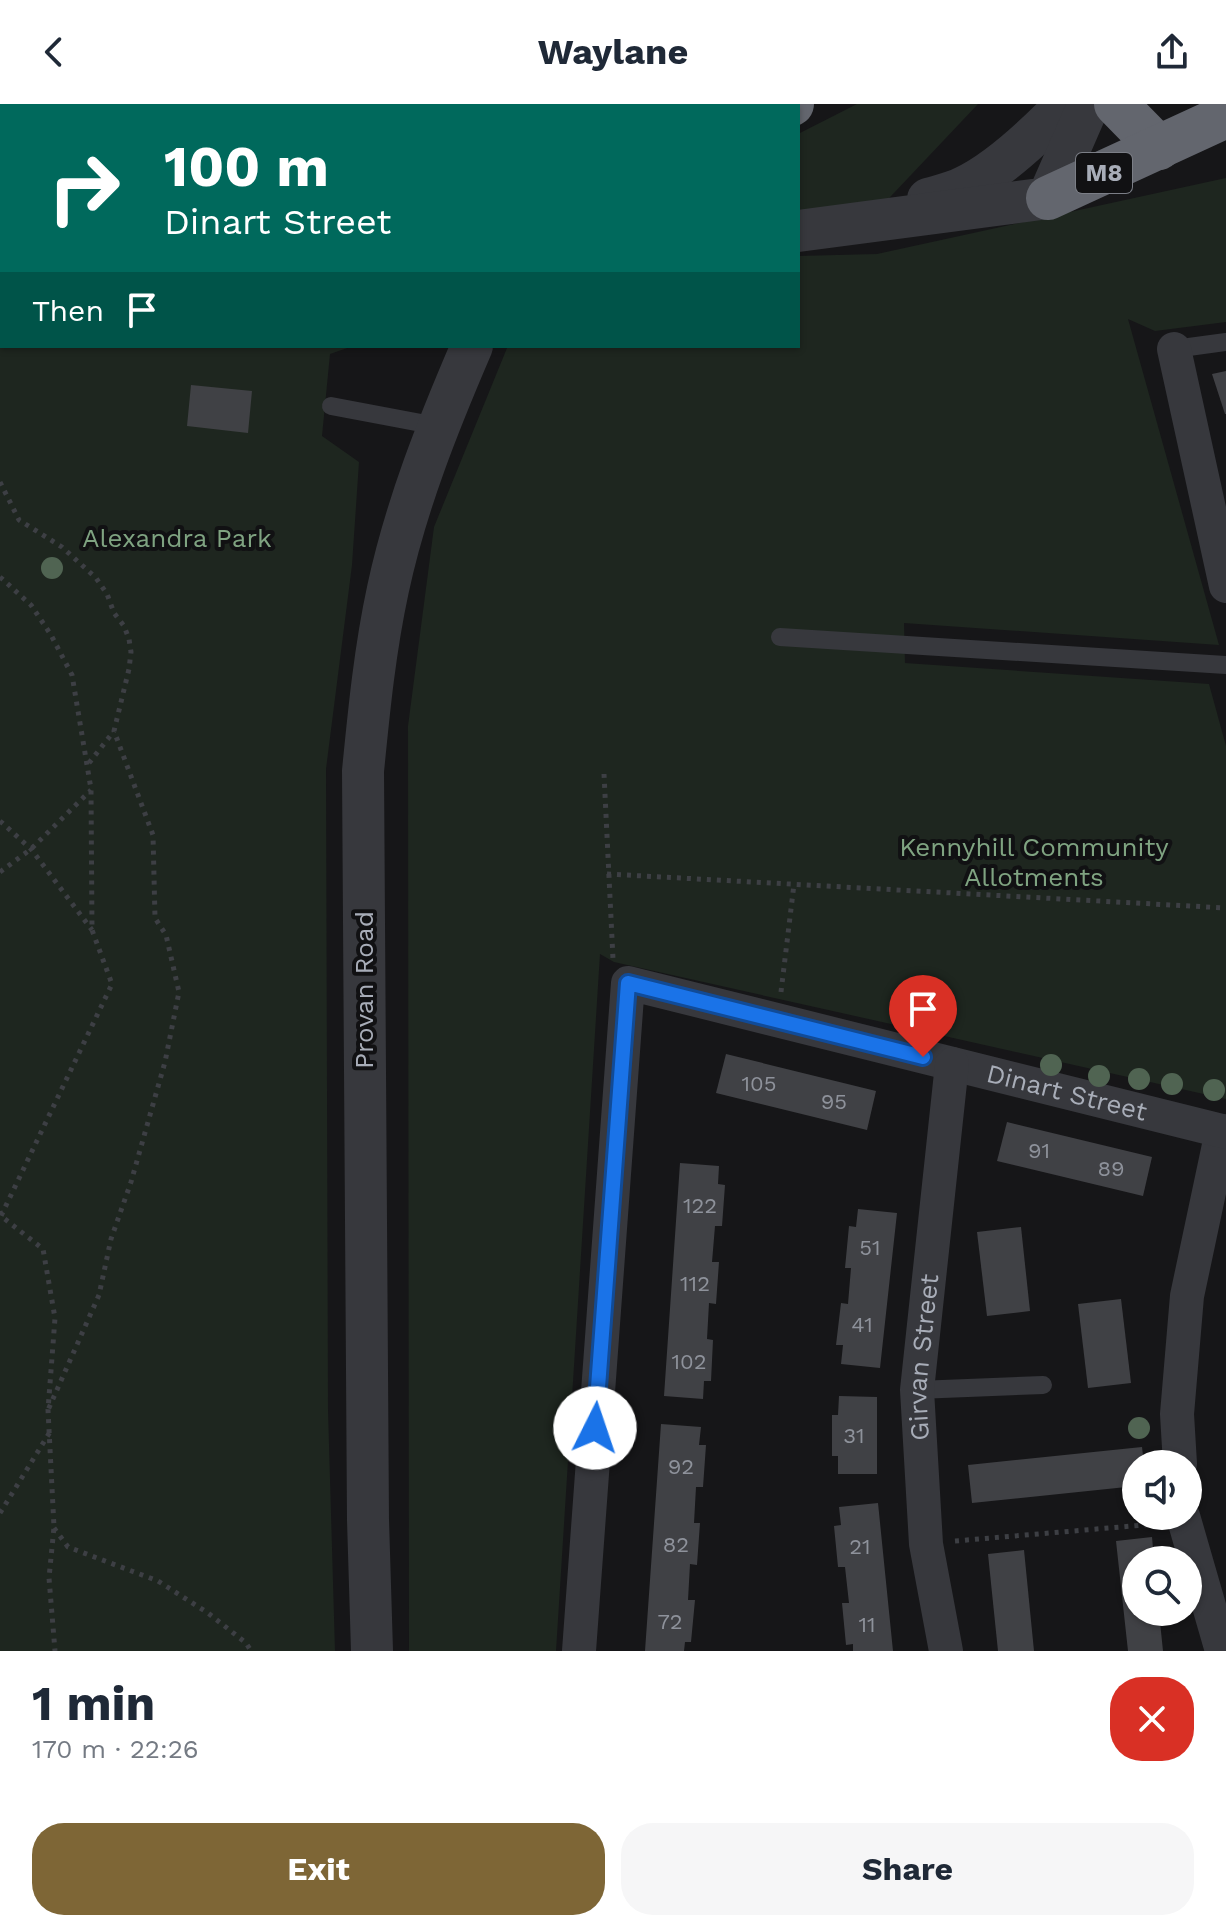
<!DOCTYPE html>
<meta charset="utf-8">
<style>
:root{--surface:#fff;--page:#f6f6f7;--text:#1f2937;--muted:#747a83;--accent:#7e6636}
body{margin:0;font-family:"Work Sans",sans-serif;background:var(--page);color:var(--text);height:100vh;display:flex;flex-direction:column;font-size:30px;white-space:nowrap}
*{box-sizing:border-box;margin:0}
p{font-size:26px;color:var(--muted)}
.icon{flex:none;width:44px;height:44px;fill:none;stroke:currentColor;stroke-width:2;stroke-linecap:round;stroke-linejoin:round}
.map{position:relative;height:1547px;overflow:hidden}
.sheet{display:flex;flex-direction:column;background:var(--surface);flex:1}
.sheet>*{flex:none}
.hud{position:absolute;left:0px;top:0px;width:800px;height:244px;box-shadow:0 2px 6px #0004;background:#00695c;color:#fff;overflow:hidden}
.controls{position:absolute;left:1122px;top:1346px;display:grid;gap:16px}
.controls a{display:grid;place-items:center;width:80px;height:80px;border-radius:50%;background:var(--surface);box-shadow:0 2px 6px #0004;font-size:40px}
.pin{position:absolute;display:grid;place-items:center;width:68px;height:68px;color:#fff;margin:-82px -34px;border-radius:50% 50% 50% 0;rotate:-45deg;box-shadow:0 0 8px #0007}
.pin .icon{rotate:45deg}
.me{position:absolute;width:88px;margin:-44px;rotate:4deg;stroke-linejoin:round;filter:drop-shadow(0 0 6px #0008)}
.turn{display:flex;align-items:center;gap:28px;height:168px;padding:0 32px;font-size:36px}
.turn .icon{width:104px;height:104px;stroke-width:2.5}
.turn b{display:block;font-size:56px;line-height:68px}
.then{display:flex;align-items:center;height:76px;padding:0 32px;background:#0003;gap:16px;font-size:30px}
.round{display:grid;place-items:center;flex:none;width:84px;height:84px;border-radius:32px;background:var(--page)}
.head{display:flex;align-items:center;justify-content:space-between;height:136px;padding:0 32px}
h1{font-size:48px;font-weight:700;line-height:60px}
.action{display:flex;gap:16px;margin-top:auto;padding:16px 32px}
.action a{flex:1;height:92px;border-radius:32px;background:var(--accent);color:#fff;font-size:32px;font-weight:700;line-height:92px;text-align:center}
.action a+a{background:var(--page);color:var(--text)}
header{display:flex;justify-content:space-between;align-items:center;height:104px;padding:0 32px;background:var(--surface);font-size:36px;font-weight:700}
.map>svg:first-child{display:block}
</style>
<header><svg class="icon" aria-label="back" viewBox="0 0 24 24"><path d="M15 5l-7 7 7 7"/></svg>Waylane<svg class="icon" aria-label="share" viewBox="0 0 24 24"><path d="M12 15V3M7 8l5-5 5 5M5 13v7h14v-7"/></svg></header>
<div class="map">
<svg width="1226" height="1547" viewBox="0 0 1226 1547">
<rect width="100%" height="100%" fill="#161618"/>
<!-- green -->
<g fill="#1e261f">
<polygon points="187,0 406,0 406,2 193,2"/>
<polygon points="857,0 978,0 875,109 798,116 798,30"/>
<polygon points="1226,74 1226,218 1155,227 1128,215 1219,541 904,519 905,559 1209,580 1226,642 1226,995 614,858 600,850 556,1547 409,1547 408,622 434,423 507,244 508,242 798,242 798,152 877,150"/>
<polygon points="0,142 2,242 353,242 330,250 322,332 359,358 352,461 326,665 328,1306 335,1547 0,1547"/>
</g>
<!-- building -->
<g fill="#404145">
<polygon points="1226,267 1226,310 1225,310 1212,270"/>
<polygon points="191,281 252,287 248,329 187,322"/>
<polygon points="726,950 876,987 867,1026 716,989"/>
<polygon points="1007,1018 1152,1053 1143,1092 997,1057"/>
<polygon points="680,1059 719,1062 718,1080 725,1081 722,1122 715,1122 712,1158 719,1158 716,1200 709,1199 707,1235 713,1236 711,1277 704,1277 703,1295 664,1292"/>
<polygon points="858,1105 897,1109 880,1264 841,1260 843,1241 836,1241 841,1199 848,1200 851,1164 845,1164 849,1122 856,1123"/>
<polygon points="1021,1123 1030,1207 987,1212 977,1128"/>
<polygon points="1121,1195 1131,1279 1088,1284 1078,1200"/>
<polygon points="839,1292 877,1293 877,1370 838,1370 838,1352 832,1352 832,1311 838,1311"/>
<polygon points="661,1320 701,1323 699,1341 706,1341 703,1383 696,1383 694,1419 700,1419 697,1461 690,1460 688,1496 695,1496 691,1538 685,1538 684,1547 645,1547"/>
<polygon points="1142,1343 1144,1360 1136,1360 1136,1382 972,1399 968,1361"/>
<polygon points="878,1399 893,1547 853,1547 853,1540 846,1541 842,1499 849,1499 845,1463 838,1463 834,1422 841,1421 839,1403"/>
<polygon points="1152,1433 1154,1456 1136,1456 1136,1508 1159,1508 1163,1547 1128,1547 1116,1437"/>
<polygon points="1024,1446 1034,1547 998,1547 988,1450"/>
</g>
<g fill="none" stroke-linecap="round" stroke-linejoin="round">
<!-- path -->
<g stroke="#3d3f44" stroke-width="5" stroke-dasharray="4 6" stroke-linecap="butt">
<polyline points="0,378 19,416 62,443 96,474 107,490 114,509 124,522 129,535 131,548 129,565 114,627 153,731 155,814 166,831 179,888 165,958 131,1078 111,1135 99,1191 48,1306"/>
<polyline points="0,473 31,501 51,531 72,571 91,685 92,826 112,880 0,1114"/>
<polyline points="89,659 114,627"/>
<polyline points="604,670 613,855"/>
<polyline points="0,717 31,745 92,826"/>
<polyline points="0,768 31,745 91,686"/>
<polyline points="607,770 1226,804"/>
<polyline points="781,888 794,780"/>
<polyline points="0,1107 1,1112 43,1145 55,1214 48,1306 54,1423 49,1474 55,1547"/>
<polyline points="0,1409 50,1328"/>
<polyline points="54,1424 68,1443 158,1477 208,1509 246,1539 251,1547"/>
<polyline points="955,1437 1156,1420"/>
</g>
<!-- service -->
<g stroke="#37383d" stroke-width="18">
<polyline points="1174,245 1226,238"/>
<polyline points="331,302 437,322"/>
<polyline points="780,533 1226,561"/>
<polyline points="917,1286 1043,1281"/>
</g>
<!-- minor -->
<g stroke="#37383d" stroke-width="34">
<polyline points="1174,245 1226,482"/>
<polyline points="1180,1360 1177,1310 1187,1192 1222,1027"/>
<polyline points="1183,1412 1222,1547"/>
<path id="s1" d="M579,1547l49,-668 598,149"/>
<path id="s2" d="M946,1547l-20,-107 -9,-154 35,-326"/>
</g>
<!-- tertiary -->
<g stroke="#37383d" stroke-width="42">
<polyline points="558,2 558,0"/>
<path d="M928,95c12,-4 25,-6 36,-12 34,-16 76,-56 102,-83"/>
<polyline points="798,127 1048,94 1089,0"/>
<path d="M372,1547l-4,-131 -5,-749c6,-61 12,-122 25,-182 18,-84 50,-164 84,-243"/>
</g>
<!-- motorway -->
<g stroke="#63666e" stroke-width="44">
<polyline points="1116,0 1159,44"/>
<polyline points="788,2 792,0"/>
<polyline points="1048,94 1226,12"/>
<polyline points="0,115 2,115"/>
</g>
</g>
<!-- trees -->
<g fill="#506452">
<circle cx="52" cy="464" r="11"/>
<circle cx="1051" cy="961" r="11"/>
<circle cx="1099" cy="972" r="11"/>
<circle cx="1139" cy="975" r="11"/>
<circle cx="1172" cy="980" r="11"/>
<circle cx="1214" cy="986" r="11"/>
<circle cx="1139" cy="1324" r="11"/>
</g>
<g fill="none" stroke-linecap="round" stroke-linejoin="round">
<defs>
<polyline id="route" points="595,1324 628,879 923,953"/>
</defs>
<!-- route casing -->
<use href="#route" stroke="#114b97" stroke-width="20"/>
<!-- route -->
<use href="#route" stroke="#1a73e8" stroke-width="14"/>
</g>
<g text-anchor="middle" stroke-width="8" stroke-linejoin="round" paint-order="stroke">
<!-- number labels -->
<g font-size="22" fill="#8e929b">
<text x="759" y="987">105</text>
<text x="834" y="1005">95</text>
<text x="1039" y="1054">91</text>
<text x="1111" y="1072">89</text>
<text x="700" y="1109">122</text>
<text x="870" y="1151">51</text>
<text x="695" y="1187">112</text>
<text x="862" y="1228">41</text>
<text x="689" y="1265">102</text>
<text x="854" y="1339">31</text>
<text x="681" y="1370">92</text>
<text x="676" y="1448">82</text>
<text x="860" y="1450">21</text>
<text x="670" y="1525">72</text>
<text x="867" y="1528">11</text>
</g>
<!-- shield labels -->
<rect fill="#111113" stroke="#7b7e86" stroke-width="2" x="1076" y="49" width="56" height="40" rx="6"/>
<g font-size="24" font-weight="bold" fill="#a8adb8">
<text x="1104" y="77">M8</text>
</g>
<!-- park labels -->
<g font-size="26" fill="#7fa381" stroke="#111113">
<text x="177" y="443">Alexandra Park</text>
<text x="1034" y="752">Kennyhill Community<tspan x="1034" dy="30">Allotments</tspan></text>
</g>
<!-- street labels -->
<g font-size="26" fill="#a8adb8" stroke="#111113">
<text transform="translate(364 886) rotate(-90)" y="9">Provan Road</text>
<text dy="9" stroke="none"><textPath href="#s1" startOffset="1122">Dinart Street</textPath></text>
<text dy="9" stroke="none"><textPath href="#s2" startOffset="296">Girvan Street</textPath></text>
</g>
</g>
</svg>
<div class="controls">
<a><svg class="icon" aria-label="sound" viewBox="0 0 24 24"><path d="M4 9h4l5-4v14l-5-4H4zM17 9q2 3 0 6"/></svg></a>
<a><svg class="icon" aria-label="search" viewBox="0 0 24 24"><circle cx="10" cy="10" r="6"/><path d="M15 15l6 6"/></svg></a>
</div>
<div class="pin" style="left:923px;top:953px;background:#d93025"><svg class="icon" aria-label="arrive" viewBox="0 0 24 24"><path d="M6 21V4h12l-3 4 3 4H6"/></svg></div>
<svg class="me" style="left:595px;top:1324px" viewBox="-20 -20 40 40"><circle r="19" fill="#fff"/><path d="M0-13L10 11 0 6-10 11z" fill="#1a73e8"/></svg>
<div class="hud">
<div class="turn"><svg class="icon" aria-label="right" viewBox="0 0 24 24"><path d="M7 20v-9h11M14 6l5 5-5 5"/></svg><div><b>100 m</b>Dinart Street</div></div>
<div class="then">Then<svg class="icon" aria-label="arrive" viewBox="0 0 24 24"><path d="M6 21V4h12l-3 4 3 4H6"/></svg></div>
</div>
</div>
<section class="sheet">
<div class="head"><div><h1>1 min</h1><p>170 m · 22:26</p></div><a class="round" style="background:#d93025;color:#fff"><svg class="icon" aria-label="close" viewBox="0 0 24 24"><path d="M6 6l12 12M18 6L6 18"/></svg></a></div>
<div class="action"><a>Exit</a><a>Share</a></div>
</section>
